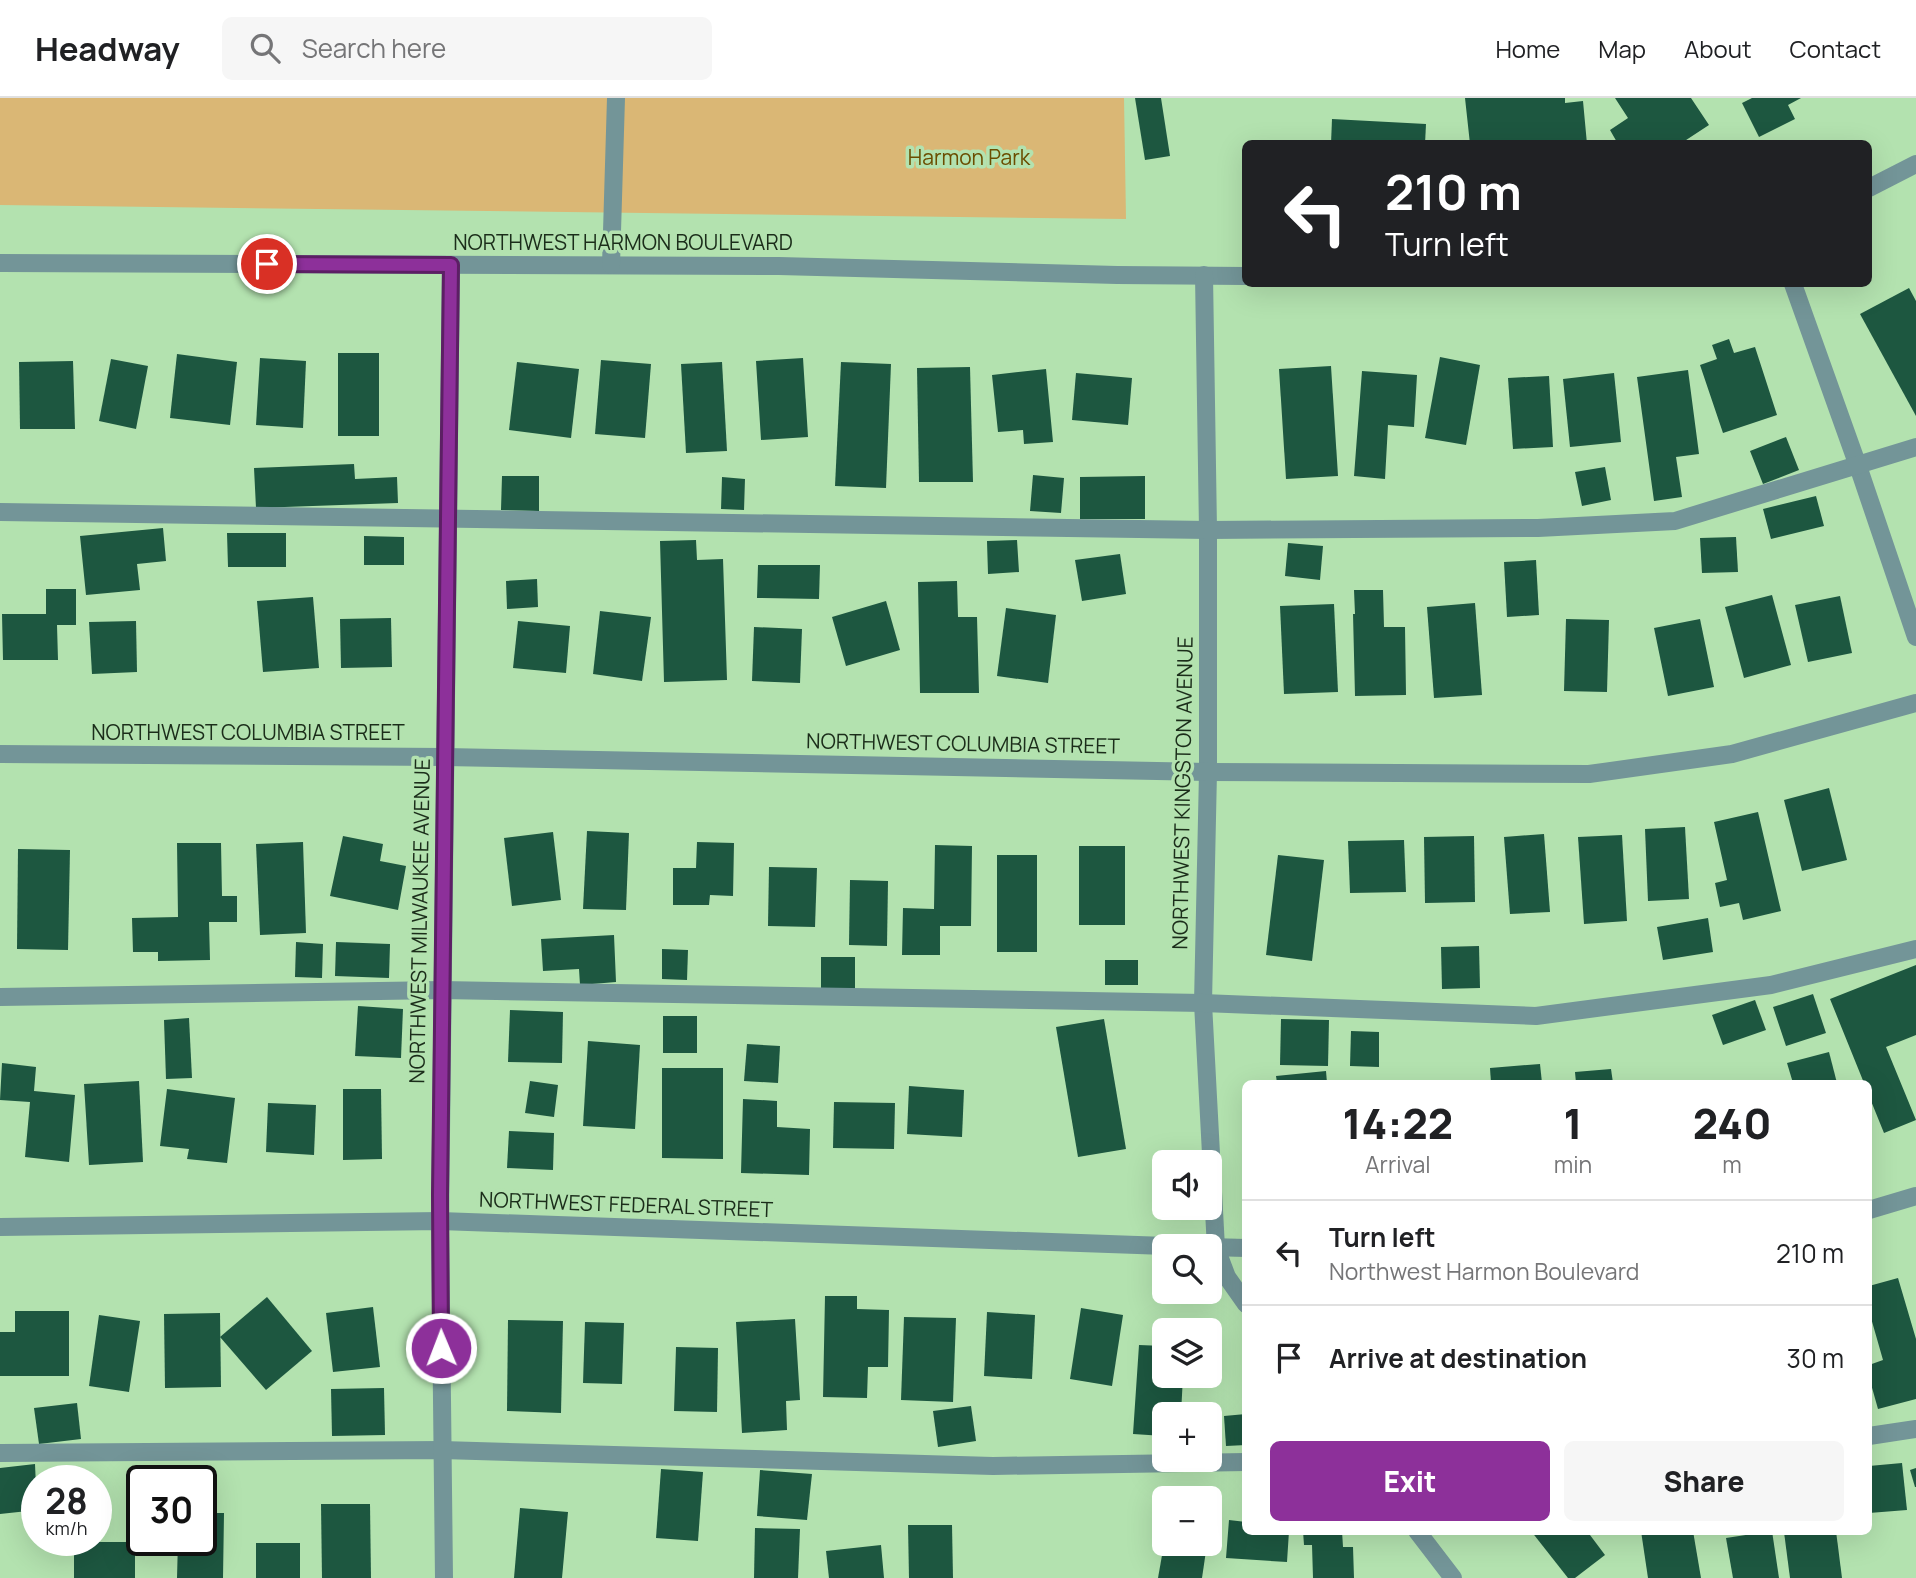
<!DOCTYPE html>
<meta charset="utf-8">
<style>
:root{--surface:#fff;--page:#f6f6f6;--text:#202124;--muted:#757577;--line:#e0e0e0;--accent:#8d309a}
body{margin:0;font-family:Manrope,sans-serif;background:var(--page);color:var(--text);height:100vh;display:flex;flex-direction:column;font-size:26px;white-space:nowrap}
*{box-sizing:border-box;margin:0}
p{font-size:23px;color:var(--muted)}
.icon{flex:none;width:38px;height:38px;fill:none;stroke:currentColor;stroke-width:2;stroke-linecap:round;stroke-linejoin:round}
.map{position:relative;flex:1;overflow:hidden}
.side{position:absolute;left:1242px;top:982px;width:630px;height:455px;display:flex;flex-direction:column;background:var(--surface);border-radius:10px;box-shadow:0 7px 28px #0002}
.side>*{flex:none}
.banner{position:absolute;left:1242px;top:42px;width:630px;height:147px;border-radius:10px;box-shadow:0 7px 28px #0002;background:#202124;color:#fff;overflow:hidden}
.fabs{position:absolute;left:1152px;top:1052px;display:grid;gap:14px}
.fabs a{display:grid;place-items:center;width:70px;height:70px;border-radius:10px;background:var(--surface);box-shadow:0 7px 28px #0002;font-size:35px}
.speed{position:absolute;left:21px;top:1367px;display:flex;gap:14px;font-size:35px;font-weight:700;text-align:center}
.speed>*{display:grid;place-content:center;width:91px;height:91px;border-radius:50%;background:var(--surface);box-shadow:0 7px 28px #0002;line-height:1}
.speed small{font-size:18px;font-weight:400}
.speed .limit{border:4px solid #111;border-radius:10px;background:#fff;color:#111}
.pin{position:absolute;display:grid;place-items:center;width:60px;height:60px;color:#fff;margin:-30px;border:4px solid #fff;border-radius:50%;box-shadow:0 2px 7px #0007}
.me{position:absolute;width:77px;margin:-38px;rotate:359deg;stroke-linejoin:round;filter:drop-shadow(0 0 5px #0008)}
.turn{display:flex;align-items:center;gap:24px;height:147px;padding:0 28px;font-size:32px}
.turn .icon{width:91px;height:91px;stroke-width:2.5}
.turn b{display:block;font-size:49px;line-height:60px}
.eta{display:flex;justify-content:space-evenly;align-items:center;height:119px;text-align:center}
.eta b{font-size:42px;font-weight:800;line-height:49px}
.primary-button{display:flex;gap:14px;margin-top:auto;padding:14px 28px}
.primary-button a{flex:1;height:80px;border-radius:10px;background:var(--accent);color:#fff;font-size:28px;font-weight:800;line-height:80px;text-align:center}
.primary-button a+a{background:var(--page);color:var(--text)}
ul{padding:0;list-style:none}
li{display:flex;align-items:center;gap:21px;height:105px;padding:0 28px;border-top:2px solid var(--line)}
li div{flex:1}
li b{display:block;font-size:26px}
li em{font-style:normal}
header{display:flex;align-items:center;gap:42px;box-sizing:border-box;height:98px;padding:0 35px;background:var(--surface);border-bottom:2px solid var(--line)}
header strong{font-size:33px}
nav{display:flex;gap:38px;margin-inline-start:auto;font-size:24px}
.search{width:490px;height:63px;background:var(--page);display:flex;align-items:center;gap:18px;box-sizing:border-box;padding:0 24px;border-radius:10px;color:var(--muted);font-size:26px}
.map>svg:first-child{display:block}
</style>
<header>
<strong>Headway</strong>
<div class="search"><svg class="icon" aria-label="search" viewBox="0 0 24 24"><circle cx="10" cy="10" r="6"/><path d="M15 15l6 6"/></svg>Search here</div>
<nav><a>Home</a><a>Map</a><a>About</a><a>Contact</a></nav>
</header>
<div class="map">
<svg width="1916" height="1480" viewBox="0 0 1916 1480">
<rect width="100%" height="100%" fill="#b3e2af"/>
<!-- green -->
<polygon fill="#dab775" points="0,0 1124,0 1126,121 0,107"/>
<!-- building -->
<g fill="#1d5740">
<polygon points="1135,0 1161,0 1170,58 1145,62"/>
<polygon points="1465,0 1565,0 1565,5 1583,3 1587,46 1470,46"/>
<polygon points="1615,0 1691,0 1709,27 1680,46 1618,46 1610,32 1628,20"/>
<polygon points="1752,0 1801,0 1788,7 1795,21 1759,39 1742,5"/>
<polygon points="1332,21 1426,26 1425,46 1331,46"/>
<polygon points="1909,190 1916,203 1916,318 1860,216"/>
<polygon points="1729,241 1734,255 1755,249 1777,317 1723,335 1700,267 1717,261 1712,247"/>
<rect x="338" y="255" width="41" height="83"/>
<polygon points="177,256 237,264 230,327 170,320"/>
<polygon points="1440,259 1480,267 1466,347 1425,340"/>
<polygon points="260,260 306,263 303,330 256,327"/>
<polygon points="803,260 808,339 761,342 756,263"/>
<polygon points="111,261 148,268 136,331 99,323"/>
<polygon points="601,262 651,266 645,340 595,336"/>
<polygon points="73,263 75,331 20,331 19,264"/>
<polygon points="517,264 579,271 571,340 509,332"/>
<polygon points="722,264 727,353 686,355 681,266"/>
<polygon points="841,264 891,266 886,390 835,388"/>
<polygon points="1331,268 1338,378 1286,381 1279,271"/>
<polygon points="970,269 973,384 919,384 917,270"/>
<polygon points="1046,271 1053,344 1024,346 1023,332 998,334 992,277"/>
<polygon points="1688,272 1699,356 1676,359 1682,399 1654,403 1637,279"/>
<polygon points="1362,273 1417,277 1414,329 1388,327 1385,381 1354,378"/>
<polygon points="1076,275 1132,280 1128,327 1072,322"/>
<polygon points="1614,275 1621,344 1570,349 1563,281"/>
<polygon points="1549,278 1553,349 1513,351 1508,280"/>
<polygon points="1786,339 1799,372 1763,386 1750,353"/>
<polygon points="354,366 355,381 397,379 398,405 256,410 254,370"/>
<polygon points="1605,369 1611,402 1582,408 1575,374"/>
<polygon points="1033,377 1064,380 1061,415 1030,413"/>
<polygon points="502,378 539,378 539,413 501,412"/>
<polygon points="1145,378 1145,421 1080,421 1080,379"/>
<polygon points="722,379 745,381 744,412 721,411"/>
<polygon points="1816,398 1824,428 1771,441 1763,411"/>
<polygon points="163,430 166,463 137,466 140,492 86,497 80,438"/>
<polygon points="227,435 286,435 286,469 228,469"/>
<polygon points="364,438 404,439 404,467 364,467"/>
<polygon points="1736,439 1738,474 1702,475 1700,440"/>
<polygon points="696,442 697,462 723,461 727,582 664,584 660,443"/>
<polygon points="1017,442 1019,474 988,476 987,443"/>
<polygon points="1288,445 1323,448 1320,482 1285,478"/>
<polygon points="1120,456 1126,496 1082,503 1075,462"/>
<polygon points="1536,462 1539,517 1507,519 1504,464"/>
<polygon points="758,467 820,467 819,501 757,500"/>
<polygon points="537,481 538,509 507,511 506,483"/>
<polygon points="957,483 958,519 977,519 979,595 920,595 918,484"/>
<polygon points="46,491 76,491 76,527 57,527 58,562 3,562 2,516 46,516"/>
<polygon points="1354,492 1383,492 1384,529 1405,529 1406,597 1355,598 1353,516 1355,516"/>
<polygon points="1772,497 1791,567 1744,580 1725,509"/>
<polygon points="1840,498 1852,555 1808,564 1795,507"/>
<polygon points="313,499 319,570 263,574 257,503"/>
<polygon points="886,503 900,552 846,568 832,519"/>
<polygon points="1475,505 1482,597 1434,600 1427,509"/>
<polygon points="1334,506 1338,594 1284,596 1280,508"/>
<polygon points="1006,510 1056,517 1048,585 997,578"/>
<polygon points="600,513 651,519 642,583 593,576"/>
<polygon points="391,520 392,569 341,570 340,521"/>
<polygon points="1566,521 1609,522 1607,594 1564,593"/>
<polygon points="1700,521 1714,589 1668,598 1654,530"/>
<polygon points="136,523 137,574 92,576 89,524"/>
<polygon points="518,523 570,528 566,575 513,570"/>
<polygon points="754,529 802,531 800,585 752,583"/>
<polygon points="1829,690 1847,762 1802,773 1784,702"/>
<polygon points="1758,714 1781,813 1743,822 1739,805 1720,809 1715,785 1727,782 1714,724"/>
<polygon points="1685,729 1689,801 1648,803 1645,731"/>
<polygon points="587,733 629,735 626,812 583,811"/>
<polygon points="553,734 561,802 512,808 504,740"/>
<polygon points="1544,736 1550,814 1510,816 1504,739"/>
<polygon points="1622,737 1627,823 1584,826 1578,739"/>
<polygon points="343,738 383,746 380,763 406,768 398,812 330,798"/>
<polygon points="1474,738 1475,804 1425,805 1424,739"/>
<polygon points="1404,742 1406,794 1350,795 1348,743"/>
<polygon points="303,744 306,835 260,837 256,746"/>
<polygon points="697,744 734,745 733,798 710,797 709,807 673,807 673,770 696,770"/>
<polygon points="177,745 221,745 222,798 237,798 237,824 209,824 210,862 158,863 158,854 133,854 132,820 178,819"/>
<polygon points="935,747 972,748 971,828 940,828 940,857 902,857 903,810 934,811"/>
<rect x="1079" y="748" width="46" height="79"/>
<polygon points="18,751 70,752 68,852 17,851"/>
<rect x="997" y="757" width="40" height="97"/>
<polygon points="1278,757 1324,762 1312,863 1266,857"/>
<polygon points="769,769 817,770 815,829 768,828"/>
<polygon points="850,782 888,783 887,848 849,847"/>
<polygon points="1708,820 1713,854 1663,862 1657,829"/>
<polygon points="614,837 616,884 580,887 579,871 543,873 541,841"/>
<polygon points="296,844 323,846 322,880 295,879"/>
<polygon points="336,844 390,846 389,880 335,878"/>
<polygon points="1479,848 1480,890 1442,891 1441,849"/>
<polygon points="662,851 688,852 687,882 662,881"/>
<rect x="821" y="859" width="34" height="33"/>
<rect x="1105" y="862" width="33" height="25"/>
<polygon points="1916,867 1916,937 1886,949 1916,1022 1884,1035 1869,998 1869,985 1864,985 1830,901"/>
<polygon points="1813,896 1826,935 1786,948 1773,909"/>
<polygon points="1755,902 1766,932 1723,947 1712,917"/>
<polygon points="358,908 403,911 401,960 355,958"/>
<polygon points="510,912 563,914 562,965 508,964"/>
<rect x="663" y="918" width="34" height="37"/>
<polygon points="189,920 192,980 166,981 164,922"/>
<polygon points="1104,921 1126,1051 1078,1059 1056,929"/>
<polygon points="1281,921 1329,922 1328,968 1280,967"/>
<polygon points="1351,933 1379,934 1379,969 1350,968"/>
<polygon points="588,943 640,947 635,1031 583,1028"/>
<polygon points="747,946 780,948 778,985 744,983"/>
<polygon points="1829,954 1837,985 1793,985 1787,965"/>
<polygon points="2,965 36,969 34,993 75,997 69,1064 25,1059 30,1004 0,1002"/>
<polygon points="1540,966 1542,985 1491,985 1490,970"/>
<polygon points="662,970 723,970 723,1061 662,1060"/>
<polygon points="1611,971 1613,985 1576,985 1575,974"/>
<polygon points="1326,973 1327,985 1277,985 1276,978"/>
<polygon points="139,983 143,1064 89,1067 84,986"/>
<polygon points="530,983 558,987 554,1019 525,1015"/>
<polygon points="909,988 964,992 962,1039 907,1036"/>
<polygon points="167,991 235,1000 227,1065 187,1061 189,1051 160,1048"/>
<polygon points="343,991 381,991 382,1061 343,1062"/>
<polygon points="743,1001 777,1003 777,1029 810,1031 809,1077 741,1075"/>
<polygon points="834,1004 895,1005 894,1051 833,1050"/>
<polygon points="268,1005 316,1007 314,1057 266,1054"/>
<polygon points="509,1033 554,1035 553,1072 507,1070"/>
<polygon points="1898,1180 1916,1241 1916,1301 1878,1311 1869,1279 1869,1267 1883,1262 1869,1213 1869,1188"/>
<polygon points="825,1198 857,1198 857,1211 889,1212 888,1269 868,1269 867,1300 823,1299"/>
<polygon points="267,1199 312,1253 266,1292 220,1239"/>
<polygon points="373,1209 380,1269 333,1274 326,1215"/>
<polygon points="1081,1210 1123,1217 1112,1288 1070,1281"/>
<polygon points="15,1213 69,1213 69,1278 0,1278 0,1234 15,1234"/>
<polygon points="987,1214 1035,1217 1032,1281 984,1278"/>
<polygon points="220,1215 221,1289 165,1290 164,1216"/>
<polygon points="99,1217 140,1223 129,1294 89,1288"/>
<polygon points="904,1219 956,1220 953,1304 901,1302"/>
<polygon points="795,1221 800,1302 786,1303 787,1332 742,1335 736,1224"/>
<polygon points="508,1222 563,1223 561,1315 507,1313"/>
<polygon points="585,1224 624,1225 622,1286 583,1285"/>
<polygon points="1139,1247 1164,1248 1164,1278 1183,1278 1181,1316 1164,1316 1164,1338 1133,1336"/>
<polygon points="676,1249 718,1250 717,1314 674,1313"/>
<polygon points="384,1290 385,1337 332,1338 331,1291"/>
<polygon points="77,1305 81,1341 39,1346 34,1310"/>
<polygon points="971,1308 976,1343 938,1349 933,1313"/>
<polygon points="1246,1316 1246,1347 1226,1348 1224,1318"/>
<polygon points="1902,1365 1907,1412 1869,1415 1869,1368"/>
<polygon points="35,1366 37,1412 0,1416 0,1370"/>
<polygon points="1916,1370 1916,1389 1915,1389 1910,1372"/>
<polygon points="661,1371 703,1374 698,1443 656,1440"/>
<polygon points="760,1372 812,1376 807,1422 757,1418"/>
<polygon points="321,1406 370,1406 371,1480 322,1480"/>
<polygon points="520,1410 568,1414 562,1480 514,1480"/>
<polygon points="201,1415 224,1415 223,1480 177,1480 178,1442 201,1442"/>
<polygon points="1229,1422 1246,1424 1246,1433 1289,1433 1287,1464 1226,1460"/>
<polygon points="908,1427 952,1427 953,1480 909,1480"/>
<polygon points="755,1430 800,1431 798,1480 754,1480"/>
<polygon points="1303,1433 1342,1433 1343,1449 1353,1449 1354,1480 1313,1480 1312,1447 1304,1447"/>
<polygon points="1531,1433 1587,1433 1605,1457 1575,1480 1568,1480"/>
<polygon points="1641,1433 1693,1433 1701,1480 1648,1480"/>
<polygon points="1772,1433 1779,1480 1733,1480 1726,1440"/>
<polygon points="1836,1433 1842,1480 1790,1480 1784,1434"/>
<rect x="74" y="1444" width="61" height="36"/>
<rect x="256" y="1445" width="44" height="35"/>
<polygon points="1164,1446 1207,1446 1202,1480 1158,1480"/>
<polygon points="881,1447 884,1480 829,1480 826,1453"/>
</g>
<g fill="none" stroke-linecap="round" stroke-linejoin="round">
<!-- minor -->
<g stroke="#739598" stroke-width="18">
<polyline points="1869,90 1916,66"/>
<polyline points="0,165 779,168 1117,177 1246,178"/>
<polyline points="611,167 616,0"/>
<polyline points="1204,177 1208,432 1208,674 1203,905 1216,1150 1227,1179 1246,1206"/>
<polyline points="1793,186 1858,368 1916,539"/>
<polyline points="0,414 1208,432 1538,430 1675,423 1916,349"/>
<polyline points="0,656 445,659 1208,674 1589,676 1732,656 1916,605"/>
<polyline points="0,899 442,892 1203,905 1536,918 1771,887 1916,851"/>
<polyline points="1869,1112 1916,1098"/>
<polyline points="0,1129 440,1123 1166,1148"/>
<polyline points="1209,1149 1246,1150"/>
<polyline points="1869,1338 1916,1331"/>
<polyline points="0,1355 442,1352 993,1368 1246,1364"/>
<polyline points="1417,1433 1453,1480"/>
<polyline points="444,1480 440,1123 451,167"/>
</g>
</g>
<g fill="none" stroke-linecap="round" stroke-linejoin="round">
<defs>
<polyline id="route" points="267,166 451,167 440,1097 441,1250"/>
</defs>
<!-- route casing -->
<use href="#route" stroke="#5c1f64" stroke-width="18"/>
<!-- route -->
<use href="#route" stroke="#8d309a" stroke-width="12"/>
</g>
<g text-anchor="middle" stroke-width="7" stroke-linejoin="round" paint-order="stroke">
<!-- park labels -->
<g font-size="21" fill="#6b4d00" stroke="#b3e2af">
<text x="969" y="67">Harmon Park</text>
</g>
<!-- street labels -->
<g font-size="21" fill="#1b2d1a" stroke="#b3e2af">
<text x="623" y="152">NORTHWEST HARMON BOULEVARD</text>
<text x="248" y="642">NORTHWEST COLUMBIA STREET</text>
<text transform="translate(963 646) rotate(1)" y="7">NORTHWEST COLUMBIA STREET</text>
<text transform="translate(1183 695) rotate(-89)" y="7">NORTHWEST KINGSTON AVENUE</text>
<text transform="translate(420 823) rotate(-89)" y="7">NORTHWEST MILWAUKEE AVENUE</text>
<text transform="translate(626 1107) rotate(2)" y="7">NORTHWEST FEDERAL STREET</text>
</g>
</g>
</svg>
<div class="fabs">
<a><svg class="icon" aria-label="sound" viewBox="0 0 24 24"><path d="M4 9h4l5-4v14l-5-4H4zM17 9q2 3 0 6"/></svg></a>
<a><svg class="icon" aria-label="search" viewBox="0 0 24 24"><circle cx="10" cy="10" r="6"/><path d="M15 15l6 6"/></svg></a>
<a><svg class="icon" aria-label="layers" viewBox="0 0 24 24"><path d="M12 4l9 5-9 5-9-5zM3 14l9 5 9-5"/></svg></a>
<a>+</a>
<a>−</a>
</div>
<div class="speed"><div>28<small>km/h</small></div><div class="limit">30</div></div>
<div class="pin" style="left:267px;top:166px;background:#d93025"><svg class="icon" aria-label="arrive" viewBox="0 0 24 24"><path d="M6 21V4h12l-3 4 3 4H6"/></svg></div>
<svg class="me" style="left:441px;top:1250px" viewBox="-20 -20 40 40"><circle r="17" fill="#8d309a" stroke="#fff" stroke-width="3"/><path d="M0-11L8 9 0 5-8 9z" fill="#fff"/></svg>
<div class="banner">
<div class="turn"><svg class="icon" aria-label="left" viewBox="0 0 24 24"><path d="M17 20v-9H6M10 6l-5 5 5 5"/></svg><div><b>210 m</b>Turn left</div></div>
</div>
<section class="side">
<div class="eta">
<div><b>14:22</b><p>Arrival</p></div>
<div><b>1</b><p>min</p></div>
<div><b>240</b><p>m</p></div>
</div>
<ul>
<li><svg class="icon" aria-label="left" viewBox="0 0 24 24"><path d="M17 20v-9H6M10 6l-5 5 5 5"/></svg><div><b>Turn left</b><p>Northwest Harmon Boulevard</p></div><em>210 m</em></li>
<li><svg class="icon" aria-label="arrive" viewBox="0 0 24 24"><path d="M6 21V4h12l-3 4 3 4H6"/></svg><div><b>Arrive at destination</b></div><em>30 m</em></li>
</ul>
<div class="primary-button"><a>Exit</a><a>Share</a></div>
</section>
</div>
